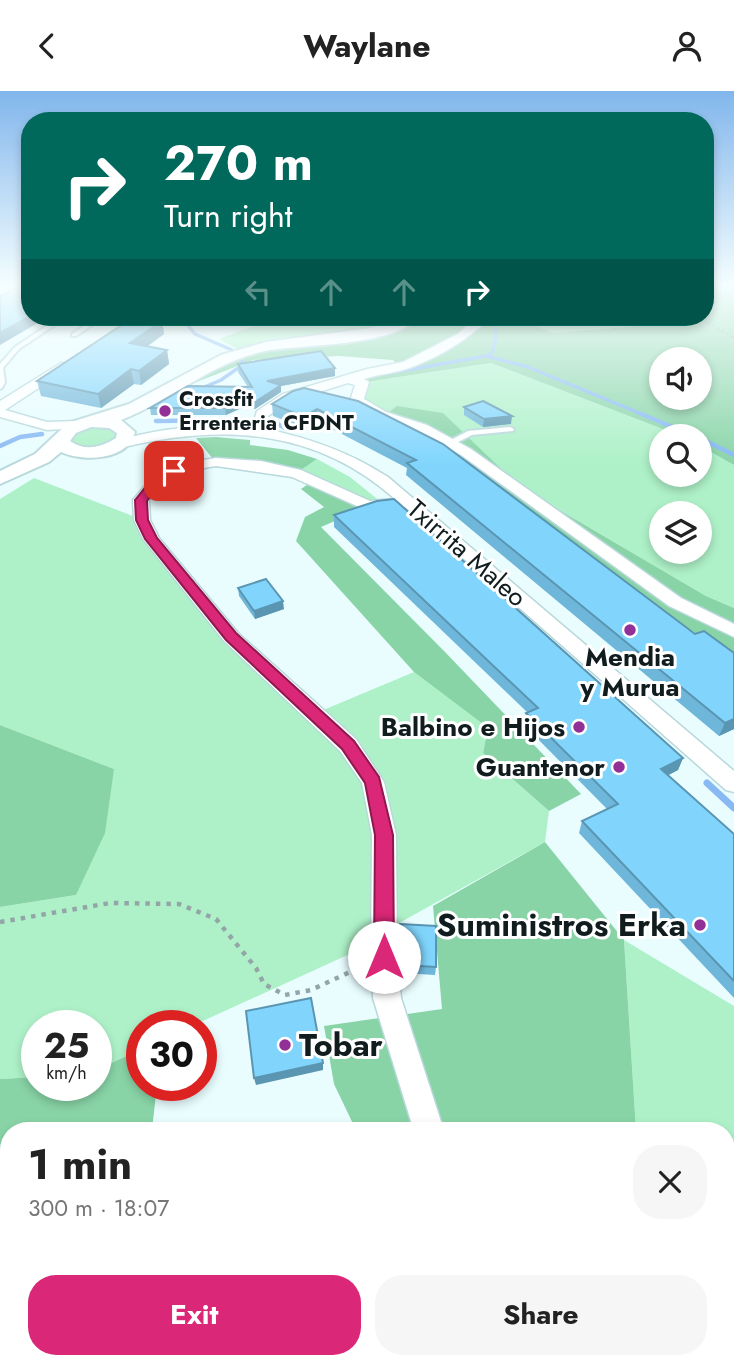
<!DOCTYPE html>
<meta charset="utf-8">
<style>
:root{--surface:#fff;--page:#f6f6f6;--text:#222;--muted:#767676;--accent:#db2777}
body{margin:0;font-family:Jost,sans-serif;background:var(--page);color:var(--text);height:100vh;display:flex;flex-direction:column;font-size:26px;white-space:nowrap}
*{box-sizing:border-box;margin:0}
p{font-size:23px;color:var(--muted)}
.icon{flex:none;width:38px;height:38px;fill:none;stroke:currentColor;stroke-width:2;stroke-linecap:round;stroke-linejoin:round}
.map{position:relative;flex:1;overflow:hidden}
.sheet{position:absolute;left:0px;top:1031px;width:735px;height:247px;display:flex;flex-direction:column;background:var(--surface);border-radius:28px 28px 0 0;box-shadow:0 4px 10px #0003}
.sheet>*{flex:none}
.banner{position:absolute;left:21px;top:21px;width:693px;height:214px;border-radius:28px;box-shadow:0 4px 10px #0003;background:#00695c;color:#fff;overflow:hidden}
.controls{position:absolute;left:649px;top:256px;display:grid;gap:14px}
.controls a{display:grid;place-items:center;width:63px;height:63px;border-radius:50%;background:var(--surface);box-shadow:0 4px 10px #0003;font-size:35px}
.speed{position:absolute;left:21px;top:919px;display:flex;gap:14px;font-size:35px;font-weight:700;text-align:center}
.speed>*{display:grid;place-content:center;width:91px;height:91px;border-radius:50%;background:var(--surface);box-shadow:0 4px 10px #0003;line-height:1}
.speed small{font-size:18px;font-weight:400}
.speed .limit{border:10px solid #d22;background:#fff;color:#111}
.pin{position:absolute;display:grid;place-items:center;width:60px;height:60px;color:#fff;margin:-30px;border-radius:14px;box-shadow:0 4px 10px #0006}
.me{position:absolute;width:77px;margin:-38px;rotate:0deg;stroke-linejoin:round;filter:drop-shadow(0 0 5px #0008)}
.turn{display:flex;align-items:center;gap:24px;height:147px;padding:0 28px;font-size:32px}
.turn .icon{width:91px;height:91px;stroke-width:2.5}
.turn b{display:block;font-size:49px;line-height:60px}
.lanes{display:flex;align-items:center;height:66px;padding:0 28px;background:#0003;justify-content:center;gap:35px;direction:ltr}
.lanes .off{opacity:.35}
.round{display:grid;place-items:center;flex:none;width:74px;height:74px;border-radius:28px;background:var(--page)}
.summary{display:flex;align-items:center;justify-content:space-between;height:119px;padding:0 28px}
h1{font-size:42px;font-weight:700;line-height:52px}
.button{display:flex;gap:14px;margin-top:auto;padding:14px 28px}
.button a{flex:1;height:80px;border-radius:28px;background:var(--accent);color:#fff;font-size:28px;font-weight:700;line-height:80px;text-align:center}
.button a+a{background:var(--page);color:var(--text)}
header{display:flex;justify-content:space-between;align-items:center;height:91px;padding:0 28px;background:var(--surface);font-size:32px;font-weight:700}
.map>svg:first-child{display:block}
</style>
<header><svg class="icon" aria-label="back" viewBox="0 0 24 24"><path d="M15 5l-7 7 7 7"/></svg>Waylane<svg class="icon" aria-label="person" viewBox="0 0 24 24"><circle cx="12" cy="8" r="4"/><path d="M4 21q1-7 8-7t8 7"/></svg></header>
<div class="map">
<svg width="734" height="1276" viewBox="0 0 734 1276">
<rect width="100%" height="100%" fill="#e9fdff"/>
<!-- green -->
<g fill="#aef1c8" fill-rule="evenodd">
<polygon points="277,226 399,226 385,234 368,238 265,251 237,258 219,248"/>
<polygon points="522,226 679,226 691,231 553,242 525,231"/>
<path d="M491,272l190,73h-19v38h38v-28l34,19v143l-28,-12 -186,-109 -157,-87 3,-18zM662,422h38v38h-38z"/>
<path d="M96,334l20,4 2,8c-15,9 -35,19 -49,3l5,-8z"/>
<polygon points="317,368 350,386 381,411 366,411 301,379"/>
<polygon points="34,387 138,427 143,448 341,658 367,692 377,745 376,851 194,934 142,934 142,958 96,979 96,934 37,934 37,986 0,988 0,816 76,804 114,678 0,634 0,408"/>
<polygon points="414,581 488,637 483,662 549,720 545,751 392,836 379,690 321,620"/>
<polygon points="624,849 734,915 734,1276 698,1276 702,1269 726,1269 726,1218 731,1208 726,1207 726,1040 636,1039"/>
</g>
<!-- forest -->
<g fill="#89d4a7" fill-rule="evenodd">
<path d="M705,195h29v179l-34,-19v-10h-19l-190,-73 -125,19 -5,-3 39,-12 -7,-7 -54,-4 -86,4 -67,26 42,-25 19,-7 149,-24 24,-13h102l3,5 28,11 136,-11 -10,-5h26zM662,268h38v38h-38z"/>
<polygon points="397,315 443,322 520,396 706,505 734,517 734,568 379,329"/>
<polygon points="216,346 250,349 250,354 288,359 317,368 301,379 213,368 196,347"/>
<polygon points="310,392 363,418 321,436 445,561 581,703 549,720 483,662 488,637 414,581 296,450 305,426 324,416 301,398"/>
<polygon points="0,634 114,678 105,742 76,804 0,816"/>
<polygon points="545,751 624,849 636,1039 356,1039 334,993 324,935 442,918 433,815"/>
<polygon points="142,958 142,994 157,994 152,1039 9,1040 9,1269 22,1269 25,1276 0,1276 0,988 37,986 37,994 96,994 96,979"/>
<polygon points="134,1269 216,1269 216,1272 212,1276 115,1276"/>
<polygon points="457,1269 702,1269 698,1276 459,1276"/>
</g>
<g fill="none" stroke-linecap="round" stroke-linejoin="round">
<!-- stream-far2 -->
<g stroke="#88b9f3" stroke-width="3.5">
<polyline points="181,226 195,243 232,259"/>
<polyline points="486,265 492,262 496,247 494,226"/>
<polyline points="368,286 486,265 528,276 644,324"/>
<polyline points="200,298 221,289 241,275 242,265"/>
</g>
<!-- stream-far1 -->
<g stroke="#88b9f3" stroke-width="4.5">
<polyline points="639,322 694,345"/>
<polyline points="266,327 289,339"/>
<polyline points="156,330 248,329"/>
<polyline points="700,347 734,364"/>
<polyline points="0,355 20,346 42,343"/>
</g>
<!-- stream -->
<polyline stroke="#88b9f3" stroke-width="7" points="707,692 734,717"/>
<defs>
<g id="service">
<polygon points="60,226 67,226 19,258 3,277 5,291 2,297 0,298 0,273 15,256"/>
<polygon points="97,226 104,226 76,245 72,245 72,243"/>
<polygon points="510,336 514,338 513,340 472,344 452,354 445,352 468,340"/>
</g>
<g id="minor">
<polygon points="30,197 30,203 0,204 0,198"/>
<path d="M477,226h14c-22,21 -49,39 -79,50 -15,6 -32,7 -48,12l5,3 -5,17 22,13 41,13 44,24 210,149 53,26v13l-65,-31 -208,-151 -44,-24 -41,-13 -24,-14 -2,-3 5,-16 -7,-2 -55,17 -25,16 -3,13c45,9 84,23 123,48l346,294v21l-8,-2 -321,-283 -37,4 -76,-34 -76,-11 -24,4 -27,10 -16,20 1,20 9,18 79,95 118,106 28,43 12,53 1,122 4,41 43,133h-30l-41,-133 -2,-41 1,-122 -10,-52 -22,-32 -116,-110 -81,-102 -9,-19 -1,-20 22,-26 29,-11 32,-5 45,3 40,9 69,31 25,-2c-81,-72 -175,-75 -275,-51l-7,-4 2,-3c46,-13 89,-18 137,-14l5,-16 26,-17 84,-25 36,-7 55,-28z"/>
<polygon points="61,272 66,273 66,279 5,319 47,331 77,330 84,334 82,337 47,339 0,326 0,310"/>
<polygon points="519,1269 557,1269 560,1276 522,1276"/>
</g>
<path id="tertiary" d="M401,226h18c-27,30 -115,27 -154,34 -53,11 -94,50 -144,69l14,12c-7,29 -52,30 -74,20l-12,10 -49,22v-13l35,-17 33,-31 61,-19 92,-49 45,-13 105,-14zM91,336l18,1 8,5 -1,5c-14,9 -31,14 -46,3l6,-8z"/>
</defs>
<!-- service casing -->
<use href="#service" stroke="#b8d8db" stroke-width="4"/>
<!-- minor casing -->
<use href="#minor" stroke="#b8d8db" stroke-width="3"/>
<!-- tertiary casing -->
<use href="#tertiary" stroke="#b8d8db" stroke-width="4"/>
<!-- path-far1 -->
<g stroke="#94a5a7" stroke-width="2" stroke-dasharray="2 3.5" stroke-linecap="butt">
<polyline points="698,226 734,247"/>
<polyline points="110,232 120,226"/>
</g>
<!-- path -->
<polyline stroke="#94a5a7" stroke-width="4.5" stroke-dasharray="4.5 6" stroke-linecap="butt" points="0,831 110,812 179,813 216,828 256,877 264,893 285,904 311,899 363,875"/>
<!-- service -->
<use href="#service" fill="#fff" fill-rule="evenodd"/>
<!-- minor -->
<use href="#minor" fill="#fff" fill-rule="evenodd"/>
<!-- tertiary -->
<use href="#tertiary" fill="#fff" fill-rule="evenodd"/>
</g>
<!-- wall -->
<g fill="#6fb7da">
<polygon points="162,230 164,243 147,255 167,259 169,273 141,294 134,293 101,317 41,305 37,290"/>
<polygon points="238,273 335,285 281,295 281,301 255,318 246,315 226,324 151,324 150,317 248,296 238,281"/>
<polygon points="304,297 695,543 734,562 734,638 719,645 406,384 407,377 317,330 305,337 273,325 272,313"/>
<polygon points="464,316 511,333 483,336 464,324"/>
<polygon points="334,424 683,667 678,679 668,684 734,743 734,907 579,742 582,730 607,718 524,634 526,622 528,622 334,436"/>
<polygon points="238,497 284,518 255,528 239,505"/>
<polygon points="400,833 436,876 435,884 401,882"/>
</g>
<!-- shaded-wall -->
<g fill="#5a95b1">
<polygon points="30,225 30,226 48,226 0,254 0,242"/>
<polygon points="162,230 164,243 133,266 130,252"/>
<polygon points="167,259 169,273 141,294 139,280"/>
<polygon points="335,277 335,285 281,295 281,301 255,318 255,311 267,290"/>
<polygon points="131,278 134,293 101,317 98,303"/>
<polygon points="245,307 246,315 226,324 225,317"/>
<polygon points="317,318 317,330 305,337 304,326"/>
<polygon points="512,325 511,333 483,336 484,328"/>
<polygon points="283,510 284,518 255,528 254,520"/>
<polygon points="734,628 734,638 719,645 725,632"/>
<polygon points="683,667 678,679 657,690 661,678"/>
<polygon points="323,972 323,979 256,994 254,987"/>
</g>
<!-- building -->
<g fill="#81d5fd" stroke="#5a95b1" stroke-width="2">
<polygon points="13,198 30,201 30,225 0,242 0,205"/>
<polygon points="134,226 140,226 162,230 130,252 167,259 139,280 131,278 98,303 37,290"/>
<polygon points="321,260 335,277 267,290 281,294 255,311 245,307 225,317 150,317 188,295 252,296 238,273"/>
<polygon points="304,297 358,310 443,353 695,543 704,540 734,562 734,628 725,632 407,372 416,369 317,318 304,326 272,313 293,300"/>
<polygon points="483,310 512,325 484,328 464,316"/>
<polygon points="394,408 683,667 661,678 734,743 734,890 582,730 618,713 526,622 538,617 334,424 377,410"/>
<polygon points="266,488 283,510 254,520 238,497"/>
<polygon points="400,833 436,835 436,876 402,874"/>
<polygon points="311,907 323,972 254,987 246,920"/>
</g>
<!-- sky -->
<linearGradient id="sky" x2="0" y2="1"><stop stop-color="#81b6ec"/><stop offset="0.52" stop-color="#f5feff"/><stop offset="1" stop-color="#f5feff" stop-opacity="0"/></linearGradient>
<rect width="734" height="374" fill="url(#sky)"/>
<!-- route -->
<polygon fill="#db2777" stroke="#8e194d" stroke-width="2" points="174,377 180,380 164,388 147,410 148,429 157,447 236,542 354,650 379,686 393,744 394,866 391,872 384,874 377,872 374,866 375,744 365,692 342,658 226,549 145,448 136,429 135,409 156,383"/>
<!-- markers -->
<g fill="#923097" stroke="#fff" stroke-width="2.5">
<circle cx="165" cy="320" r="7"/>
<circle cx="630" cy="539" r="7"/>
<circle cx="579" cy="636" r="7"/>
<circle cx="619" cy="676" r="7"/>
<circle cx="700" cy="834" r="7"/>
<circle cx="285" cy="954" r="7"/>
</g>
<g text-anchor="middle" stroke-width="6" stroke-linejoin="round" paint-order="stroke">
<!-- far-poi labels -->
<g font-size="21" font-weight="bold" fill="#101c1d" stroke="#fff" text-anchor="start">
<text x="179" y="315">Crossfit<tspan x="179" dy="24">Errenteria CFDNT</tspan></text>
</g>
<!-- street labels -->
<g font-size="26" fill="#101c1d" stroke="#fff">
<text transform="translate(467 462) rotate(41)" y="9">Txirrita Maleo</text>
</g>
<!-- poi labels -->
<g font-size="26" font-weight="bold" fill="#101c1d" stroke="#fff" text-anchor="end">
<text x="630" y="575" text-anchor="middle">Mendia<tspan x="630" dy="30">y Murua</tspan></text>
<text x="565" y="645">Balbino e Hijos</text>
<text x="605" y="685">Guantenor</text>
</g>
<!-- near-poi labels -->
<g font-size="32" font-weight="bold" fill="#101c1d" stroke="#fff" text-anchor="end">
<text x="686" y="845">Suministros Erka</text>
<text x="299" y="965" text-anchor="start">Tobar</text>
</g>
</g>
</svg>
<div class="controls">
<a><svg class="icon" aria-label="sound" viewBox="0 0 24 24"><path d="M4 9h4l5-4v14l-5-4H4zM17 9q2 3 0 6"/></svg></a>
<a><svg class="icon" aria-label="search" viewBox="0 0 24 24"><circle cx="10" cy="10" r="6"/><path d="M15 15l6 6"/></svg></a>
<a><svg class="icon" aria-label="layers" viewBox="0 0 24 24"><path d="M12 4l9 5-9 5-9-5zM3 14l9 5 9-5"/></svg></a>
</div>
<div class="speed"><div>25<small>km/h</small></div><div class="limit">30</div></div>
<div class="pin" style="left:174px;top:380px;background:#d93025"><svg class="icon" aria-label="arrive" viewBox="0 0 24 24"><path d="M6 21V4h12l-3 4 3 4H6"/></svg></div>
<svg class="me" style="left:384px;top:866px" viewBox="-20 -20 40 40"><circle r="19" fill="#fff"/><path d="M0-13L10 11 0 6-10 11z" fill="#db2777"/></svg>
<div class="banner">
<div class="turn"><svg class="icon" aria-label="right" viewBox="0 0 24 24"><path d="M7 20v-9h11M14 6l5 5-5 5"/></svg><div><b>270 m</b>Turn right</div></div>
<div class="lanes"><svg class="icon off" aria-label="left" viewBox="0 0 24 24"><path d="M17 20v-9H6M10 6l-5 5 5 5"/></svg><svg class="icon off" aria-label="ahead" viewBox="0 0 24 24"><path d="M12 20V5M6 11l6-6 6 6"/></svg><svg class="icon off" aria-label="ahead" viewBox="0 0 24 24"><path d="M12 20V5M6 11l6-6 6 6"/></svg><svg class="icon" aria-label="right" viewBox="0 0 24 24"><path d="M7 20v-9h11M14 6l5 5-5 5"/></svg></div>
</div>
<section class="sheet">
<div class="summary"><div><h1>1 min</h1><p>300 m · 18:07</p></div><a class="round"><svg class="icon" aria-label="close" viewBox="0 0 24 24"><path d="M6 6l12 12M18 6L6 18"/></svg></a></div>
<div class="button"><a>Exit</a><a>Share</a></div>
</section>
</div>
